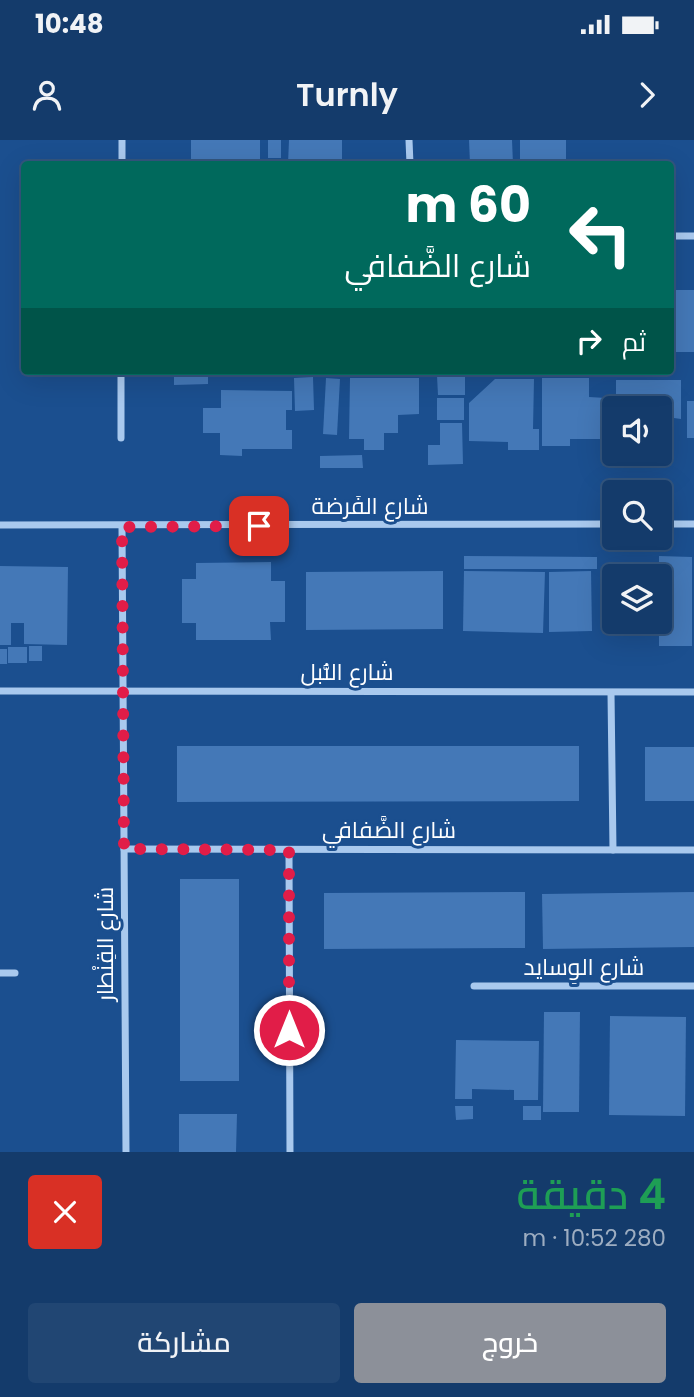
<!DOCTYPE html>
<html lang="ar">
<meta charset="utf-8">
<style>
:root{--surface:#143b6b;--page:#214673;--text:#f1f3f6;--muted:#9dadc1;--line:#33557e;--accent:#8c9099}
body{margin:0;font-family:Poppins,Cairo,sans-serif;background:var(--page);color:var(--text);direction:rtl;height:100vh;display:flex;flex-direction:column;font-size:26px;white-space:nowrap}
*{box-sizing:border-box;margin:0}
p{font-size:23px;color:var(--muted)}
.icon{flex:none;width:38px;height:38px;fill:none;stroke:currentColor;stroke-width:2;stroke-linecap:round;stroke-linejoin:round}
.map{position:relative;height:1012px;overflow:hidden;direction:ltr}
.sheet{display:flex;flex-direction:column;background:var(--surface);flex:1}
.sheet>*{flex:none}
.top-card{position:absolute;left:21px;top:21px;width:653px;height:214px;border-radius:7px;box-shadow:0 7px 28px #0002,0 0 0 2px var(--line);direction:rtl;background:#00695c;color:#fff;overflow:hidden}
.fabs{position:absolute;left:602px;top:256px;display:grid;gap:14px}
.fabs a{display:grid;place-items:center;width:70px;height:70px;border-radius:7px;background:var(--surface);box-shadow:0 7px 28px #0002,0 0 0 2px var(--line);font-size:35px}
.pin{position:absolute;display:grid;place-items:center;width:60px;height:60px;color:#fff;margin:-30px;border-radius:14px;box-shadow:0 4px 10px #0006}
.me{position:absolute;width:77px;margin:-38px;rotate:0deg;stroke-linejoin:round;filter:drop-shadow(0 0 5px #0008)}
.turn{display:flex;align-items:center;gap:24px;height:147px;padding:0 28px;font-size:32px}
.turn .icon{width:91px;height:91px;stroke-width:2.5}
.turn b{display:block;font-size:49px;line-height:60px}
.then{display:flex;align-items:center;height:66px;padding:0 28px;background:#0003;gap:14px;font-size:26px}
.round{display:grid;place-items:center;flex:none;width:74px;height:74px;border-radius:7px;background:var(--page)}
.head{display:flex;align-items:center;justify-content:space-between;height:119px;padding:0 28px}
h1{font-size:42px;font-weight:600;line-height:52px;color:#1e9e55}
.action{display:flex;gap:14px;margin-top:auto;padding:14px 28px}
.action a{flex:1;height:80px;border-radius:7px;background:var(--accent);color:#fff;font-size:28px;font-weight:600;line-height:80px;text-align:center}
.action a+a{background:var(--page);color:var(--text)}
.status{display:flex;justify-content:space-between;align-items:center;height:49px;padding:0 35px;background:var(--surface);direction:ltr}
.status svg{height:19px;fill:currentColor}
header{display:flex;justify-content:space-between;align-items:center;height:91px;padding:0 28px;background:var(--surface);font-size:32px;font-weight:600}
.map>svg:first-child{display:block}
</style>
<div class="status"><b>10:48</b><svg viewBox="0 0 49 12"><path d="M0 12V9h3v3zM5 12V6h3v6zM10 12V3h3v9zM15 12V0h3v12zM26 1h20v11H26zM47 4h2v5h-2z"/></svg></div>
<header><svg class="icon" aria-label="forward" viewBox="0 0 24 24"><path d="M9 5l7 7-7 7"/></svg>Turnly<svg class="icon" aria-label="person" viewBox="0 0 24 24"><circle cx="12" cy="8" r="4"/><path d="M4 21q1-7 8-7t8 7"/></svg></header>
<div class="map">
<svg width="694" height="1012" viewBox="0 0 694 1012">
<rect width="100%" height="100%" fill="#1b4f8f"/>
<!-- building -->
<g fill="#4478b7">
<polygon points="191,0 260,0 260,21 191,20"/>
<rect x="268" y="0" width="13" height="18"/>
<polygon points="289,0 342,0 342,24 288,24"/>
<polygon points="469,0 512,0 513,24 470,24"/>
<rect x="520" y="0" width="46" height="24"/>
<rect x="670" y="150" width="24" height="62"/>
<polygon points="464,231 497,231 497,234 464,233"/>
<polygon points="208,232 208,244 174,245 174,233"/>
<polygon points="437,236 465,236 465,255 438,255"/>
<polygon points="313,237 314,270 295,271 294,238"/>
<polygon points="326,238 340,239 337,295 323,294"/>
<polygon points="350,238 419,238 419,274 398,275 398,293 384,293 384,310 364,310 364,299 349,299"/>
<polygon points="542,238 589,238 589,257 606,258 606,299 570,299 570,306 542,306"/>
<polygon points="495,239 534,239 533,289 539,289 539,310 508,310 508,302 469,301 469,263"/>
<polygon points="616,240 681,240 681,279 674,278 674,313 660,313 660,268 616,268"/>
<polygon points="221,250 292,251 292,270 286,270 286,290 292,290 292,309 242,309 242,316 220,315 220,293 203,293 203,268 221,268"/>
<rect x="437" y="258" width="27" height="22"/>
<rect x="687" y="261" width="7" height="37"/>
<polygon points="440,283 462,283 463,324 428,325 428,305 440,305"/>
<rect x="639" y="313" width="21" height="8"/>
<polygon points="362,315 363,328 320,328 320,316"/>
<polygon points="464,416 597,417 597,429 464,429"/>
<polygon points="659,416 692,417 692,506 659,506"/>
<polygon points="271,422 271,441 285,441 285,482 270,482 271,500 196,500 196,483 182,483 182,439 196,439 196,423"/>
<polygon points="0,426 68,427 67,505 24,504 24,483 11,483 11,505 0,505"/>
<polygon points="443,431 443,489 306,490 306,432"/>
<polygon points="464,431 545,432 543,493 463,491"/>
<polygon points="591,431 592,491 549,492 549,432"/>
<rect x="29" y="506" width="13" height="15"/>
<rect x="8" y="507" width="19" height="16"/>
<rect x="0" y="509" width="7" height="15"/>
<polygon points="177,606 579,606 579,661 177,662"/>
<rect x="645" y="607" width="49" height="54"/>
<rect x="180" y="739" width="59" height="202"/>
<polygon points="525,752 525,808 324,809 324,753"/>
<polygon points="694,752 694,807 543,809 542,754"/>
<polygon points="544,872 580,872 579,972 543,972"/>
<polygon points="610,876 686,877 685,976 609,975"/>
<polygon points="456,900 539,901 538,960 514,960 514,950 472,949 472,959 455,959"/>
<polygon points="455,966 473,966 473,979 456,980"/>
<rect x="523" y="966" width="18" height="14"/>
<polygon points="179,974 237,974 236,1012 179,1012"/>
</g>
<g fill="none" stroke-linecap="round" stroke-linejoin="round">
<!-- street -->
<g stroke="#a9c9ee" stroke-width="7">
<polyline points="409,0 410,24"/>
<polyline points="122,24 122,0"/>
<polyline points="670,96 694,96"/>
<polyline points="121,298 121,231"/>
<polyline points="660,384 694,384"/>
<polyline points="0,385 614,384"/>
<polyline points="122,387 126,1012"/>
<polyline points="0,551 694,552"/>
<polyline points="611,553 613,710"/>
<polyline points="124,709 694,710"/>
<polyline points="289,710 290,1012"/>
<polyline points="0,833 15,833"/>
<polyline points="474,846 694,846"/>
</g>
</g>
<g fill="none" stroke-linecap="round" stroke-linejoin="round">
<!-- route -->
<polyline stroke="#e11d48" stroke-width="12" stroke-dasharray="0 21.6" points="259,386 122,387 124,709 289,710 289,890"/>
</g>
<g text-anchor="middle" stroke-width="6" stroke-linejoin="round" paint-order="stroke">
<!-- street labels -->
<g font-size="23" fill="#fff" stroke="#1b4f8f">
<text x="370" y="374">شارع الفَرضة</text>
<text x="347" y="540">شارع النُّبل</text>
<text x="389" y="698">شارع الضَّفافي</text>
<text transform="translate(105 804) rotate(-90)" y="8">شارع القِنْطار</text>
<text x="584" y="835">شارع الوِسايد</text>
</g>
</g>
</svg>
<div class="fabs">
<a><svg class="icon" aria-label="sound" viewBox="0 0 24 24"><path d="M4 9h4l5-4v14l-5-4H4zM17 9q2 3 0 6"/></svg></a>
<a><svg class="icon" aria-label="search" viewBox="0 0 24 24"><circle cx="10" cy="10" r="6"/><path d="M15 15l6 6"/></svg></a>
<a><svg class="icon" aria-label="layers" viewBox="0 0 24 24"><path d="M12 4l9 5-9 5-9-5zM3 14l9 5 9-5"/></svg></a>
</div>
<div class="pin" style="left:259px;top:386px;background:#d93025"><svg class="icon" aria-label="arrive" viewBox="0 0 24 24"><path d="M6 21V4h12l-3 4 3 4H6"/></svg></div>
<svg class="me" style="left:289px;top:890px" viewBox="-20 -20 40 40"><circle r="17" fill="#e11d48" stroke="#fff" stroke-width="3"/><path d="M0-11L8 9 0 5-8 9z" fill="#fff"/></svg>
<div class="top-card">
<div class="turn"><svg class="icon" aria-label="left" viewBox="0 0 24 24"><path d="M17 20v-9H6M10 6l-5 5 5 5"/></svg><div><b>60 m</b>شارع الضَّفافي</div></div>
<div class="then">ثم<svg class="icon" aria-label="right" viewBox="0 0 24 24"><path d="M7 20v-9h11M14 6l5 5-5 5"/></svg></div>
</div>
</div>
<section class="sheet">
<div class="head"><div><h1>4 دقيقة</h1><p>280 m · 10:52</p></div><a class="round" style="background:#d93025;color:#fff"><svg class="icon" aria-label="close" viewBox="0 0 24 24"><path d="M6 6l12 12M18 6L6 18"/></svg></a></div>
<div class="action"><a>خروج</a><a>مشاركة</a></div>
</section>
